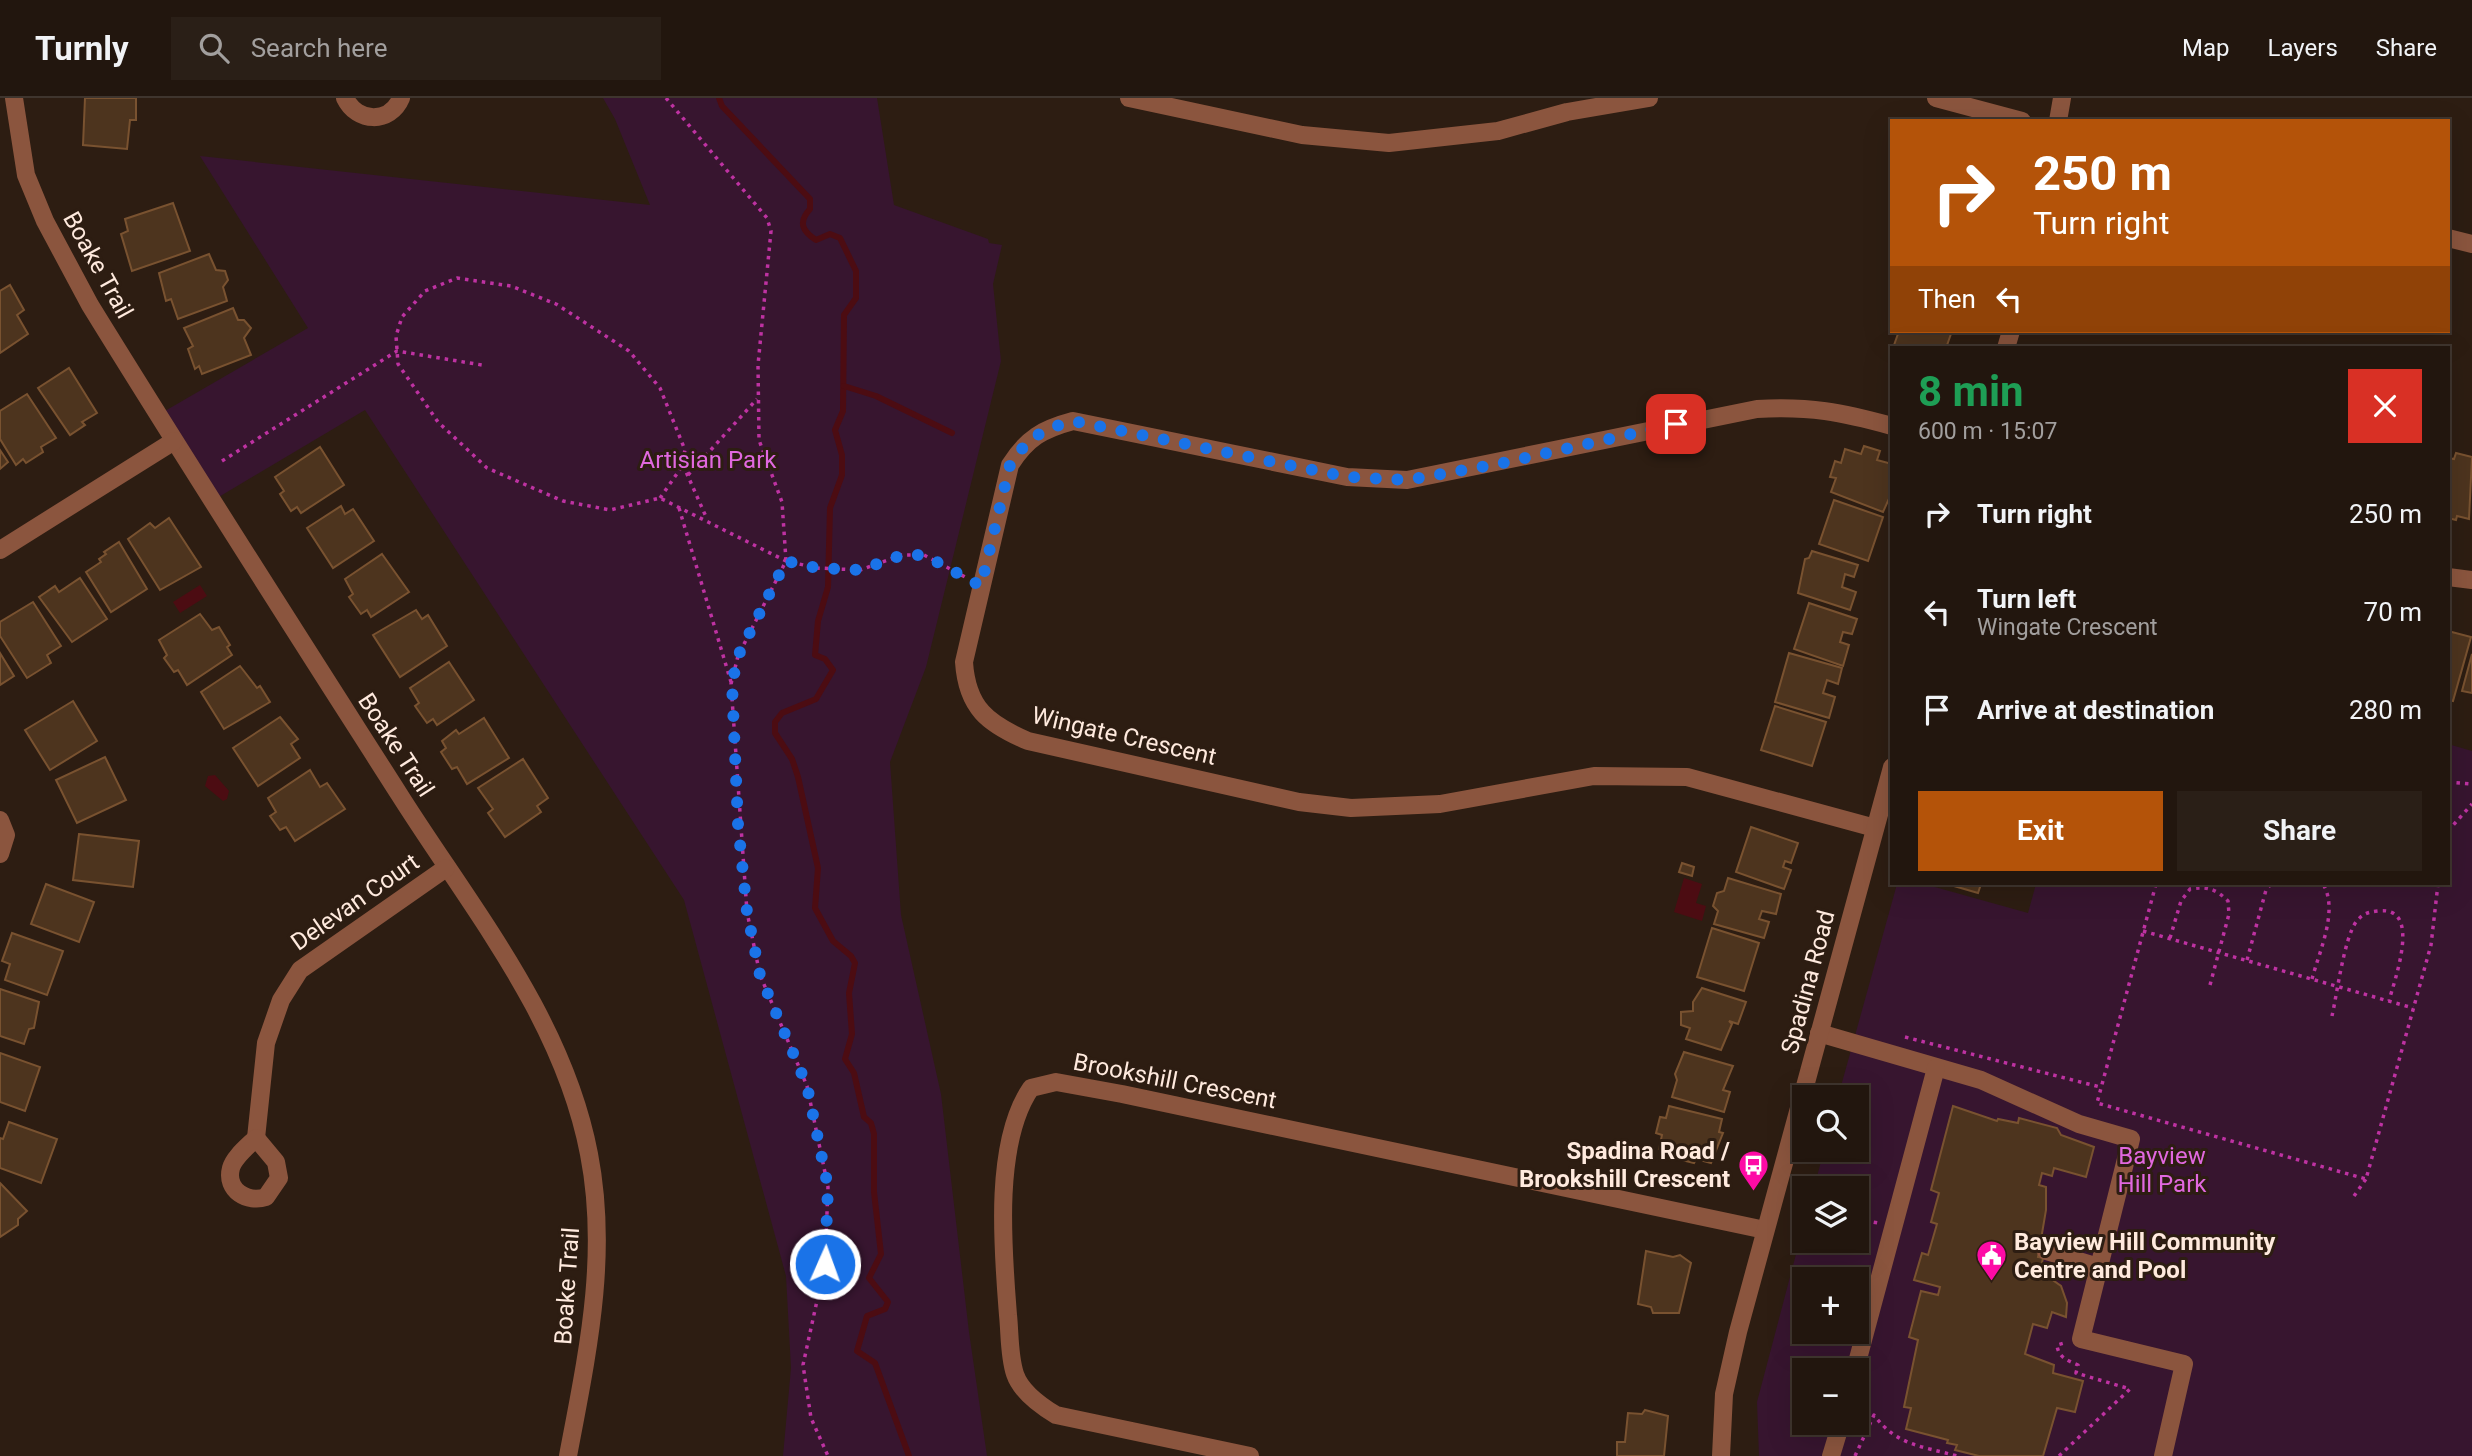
<!DOCTYPE html>
<meta charset="utf-8">
<style>
:root{--surface:#22160e;--page:#2a1f17;--text:#f1f3f6;--muted:#a29f9e;--line:#3f352e;--accent:#b45309}
body{margin:0;font-family:Roboto,sans-serif;background:var(--page);color:var(--text);height:100vh;display:flex;flex-direction:column;font-size:26px;white-space:nowrap}
*{box-sizing:border-box;margin:0}
p{font-size:23px;color:var(--muted)}
.icon{flex:none;width:38px;height:38px;fill:none;stroke:currentColor;stroke-width:2;stroke-linecap:round;stroke-linejoin:round}
.map{position:relative;flex:1;overflow:hidden}
.sheet{position:absolute;left:1890px;top:248px;width:560px;height:539px;display:flex;flex-direction:column;background:var(--surface);border-radius:0px;box-shadow:0 7px 28px #0002,0 0 0 2px var(--line)}
.sheet>*{flex:none}
.guide{position:absolute;left:1890px;top:21px;width:560px;height:214px;border-radius:0px;box-shadow:0 7px 28px #0002,0 0 0 2px var(--line);background:#b45309;color:#fff;overflow:hidden}
.controls{position:absolute;left:1792px;top:987px;display:grid;gap:14px}
.controls a{display:grid;place-items:center;width:77px;height:77px;border-radius:0px;background:var(--surface);box-shadow:0 7px 28px #0002,0 0 0 2px var(--line);font-size:35px}
.pin{position:absolute;display:grid;place-items:center;width:60px;height:60px;color:#fff;margin:-30px;border-radius:14px;box-shadow:0 4px 10px #0006}
.me{position:absolute;width:77px;margin:-38px;rotate:2deg;stroke-linejoin:round;filter:drop-shadow(0 0 5px #0008)}
.turn{display:flex;align-items:center;gap:24px;height:147px;padding:0 28px;font-size:32px}
.turn .icon{width:91px;height:91px;stroke-width:2.5}
.turn b{display:block;font-size:49px;line-height:60px}
.then{display:flex;align-items:center;height:66px;padding:0 28px;background:#0003;gap:14px;font-size:26px}
.round{display:grid;place-items:center;flex:none;width:74px;height:74px;border-radius:0px;background:var(--page)}
.head{display:flex;align-items:center;justify-content:space-between;height:119px;padding:0 28px}
h1{font-size:42px;font-weight:700;line-height:52px;color:#1e9e55}
.cta{display:flex;gap:14px;margin-top:auto;padding:14px 28px}
.cta a{flex:1;height:80px;border-radius:0px;background:var(--accent);color:#fff;font-size:28px;font-weight:700;line-height:80px;text-align:center}
.cta a+a{background:var(--page);color:var(--text)}
ul{padding:0;list-style:none}
li{display:flex;align-items:center;gap:21px;height:98px;padding:0 28px}
li div{flex:1}
li b{display:block;font-size:26px}
li em{font-style:normal}
header{display:flex;align-items:center;gap:42px;box-sizing:border-box;height:98px;padding:0 35px;background:var(--surface);border-bottom:2px solid var(--line)}
header strong{font-size:33px}
nav{display:flex;gap:38px;margin-inline-start:auto;font-size:24px}
.search{width:490px;height:63px;background:var(--page);display:flex;align-items:center;gap:18px;box-sizing:border-box;padding:0 24px;border-radius:0px;color:var(--muted);font-size:26px}
.map>svg:first-child{display:block}
</style>
<header>
<strong>Turnly</strong>
<div class="search"><svg class="icon" aria-label="search" viewBox="0 0 24 24"><circle cx="10" cy="10" r="6"/><path d="M15 15l6 6"/></svg>Search here</div>
<nav><a>Map</a><a>Layers</a><a>Share</a></nav>
</header>
<div class="map">
<svg width="2472" height="1358" viewBox="0 0 2472 1358">
<rect width="100%" height="100%" fill="#2d1d12"/>
<!-- green -->
<g fill="#37152f" fill-rule="evenodd">
<polygon points="603,0 877,0 894,107 988,141 989,145 1002,147 993,186 1001,263 926,569 890,664 901,817 941,996 969,1234 987,1358 783,1358 791,1270 786,1178 684,802 365,312 212,403 158,317 308,230 200,58 650,107 615,21"/>
<path d="M2448,646l24,7v705h-713l-2,-54 47,-178v17h53v-53h-43l10,-38h33v-53h-19l59,-213h27l104,29 8,-29h412zM1804,1181h53v53h-53zM1804,1272h53v53h-53z"/>
</g>
<!-- water -->
<g fill="#4c0c12">
<polygon points="200,487 207,498 180,515 173,504"/>
<polygon points="215,677 229,693 227,701 223,703 205,688 208,678"/>
<polygon points="1684,780 1702,786 1696,805 1706,808 1702,823 1674,814"/>
</g>
<g fill="none" stroke-linecap="round" stroke-linejoin="round">
<!-- stream -->
<g stroke="#4c0c12" stroke-width="6">
<path d="M719,0l3,8 88,93v10c-12,13 -8,22 6,31l14,-6 10,4 16,33v27l-12,17 -1,96 -8,19 7,25v20l-12,33 -2,79 -10,34 -3,34 10,4 8,11 -17,29 -34,14 -7,9v11l17,26 6,18 20,91 -3,40 18,33 18,15 4,7 -6,30 3,41 -7,25 9,14 10,44 7,6 3,11v58l7,62 -12,24 19,24 -3,7 -18,7 -10,35 18,12 34,93"/>
<polyline points="844,288 876,298 952,335"/>
</g>
</g>
<!-- building -->
<g fill="#4d341e" stroke="#795230" stroke-width="2">
<polygon points="85,0 136,0 136,22 130,22 127,51 83,47"/>
<polygon points="173,105 190,153 132,173 121,136 128,133 125,121"/>
<polygon points="209,156 216,172 225,173 228,182 223,189 227,203 178,221 171,201 166,203 159,175"/>
<polygon points="10,187 24,212 17,217 28,236 0,255 0,193"/>
<polygon points="233,210 238,222 244,222 251,230 244,240 251,257 202,276 199,268 195,271 188,251 193,248 184,230"/>
<polygon points="1899,233 1952,233 1946,250 1893,250"/>
<polygon points="69,270 97,315 82,324 85,327 70,337 38,290"/>
<polygon points="27,296 56,340 41,349 43,354 26,365 23,361 16,367 0,341 0,313"/>
<polygon points="1864,348 1880,353 1877,362 1892,366 1892,394 1883,414 1831,394 1836,380 1830,379 1835,363 1841,365 1845,351 1861,356"/>
<polygon points="320,349 344,387 301,415 297,409 291,413 280,396 284,393 275,379"/>
<polygon points="0,352 8,364 0,371"/>
<polygon points="2456,355 2472,359 2469,421 2457,418 2456,422 2448,420 2448,360 2454,361"/>
<polygon points="1834,402 1883,419 1868,463 1819,446"/>
<polygon points="341,408 345,416 353,411 374,443 333,470 307,430"/>
<polygon points="169,420 201,469 160,492 128,441 150,425 155,430"/>
<polygon points="119,444 147,491 111,514 86,474 101,464 99,461 106,456 104,454"/>
<polygon points="1812,453 1858,467 1854,479 1845,476 1842,489 1856,494 1850,512 1798,495 1805,461 1809,460"/>
<polygon points="382,456 409,494 371,519 367,512 361,516 349,499 353,496 345,481"/>
<polygon points="80,480 107,521 72,544 39,499 55,488 59,494"/>
<polygon points="33,504 61,548 47,557 51,565 27,580 0,538 0,524"/>
<polygon points="1809,505 1857,521 1852,536 1843,534 1840,544 1849,547 1843,568 1794,551"/>
<polygon points="416,512 422,521 428,517 447,548 400,579 373,537"/>
<polygon points="200,516 212,532 219,529 230,547 227,549 232,557 187,587 178,572 174,574 164,560 167,557 159,542"/>
<polygon points="2448,533 2471,539 2453,603 2448,602"/>
<polygon points="0,555 14,578 0,587"/>
<polygon points="1789,555 1842,570 1838,586 1827,582 1823,595 1835,599 1829,620 1775,604"/>
<polygon points="2472,556 2472,595 2462,593"/>
<polygon points="449,564 474,602 437,627 433,621 427,625 415,608 419,605 410,590"/>
<polygon points="240,568 257,590 260,588 270,604 224,631 201,594"/>
<polygon points="73,603 97,643 50,672 25,632"/>
<polygon points="1775,608 1826,624 1812,668 1761,652"/>
<polygon points="280,619 298,641 291,646 300,660 258,688 233,650"/>
<polygon points="484,620 509,660 467,686 457,669 452,671 441,654 446,650 442,643 456,632 459,636"/>
<polygon points="105,659 126,702 77,725 56,682"/>
<polygon points="523,661 548,700 537,708 541,714 505,739 488,715 493,711 478,690"/>
<polygon points="310,672 320,689 327,685 345,711 295,743 286,729 280,732 270,718 276,714 268,700"/>
<polygon points="1751,729 1798,745 1791,765 1785,763 1783,769 1791,772 1784,791 1736,774"/>
<polygon points="79,736 139,743 133,789 73,782"/>
<polygon points="1682,765 1694,769 1692,778 1679,774"/>
<polygon points="1728,780 1781,796 1776,816 1762,813 1759,821 1769,824 1764,840 1714,826 1718,813 1713,808 1717,795 1724,793"/>
<polygon points="46,786 94,804 79,844 31,826"/>
<polygon points="1947,786 1981,786 1978,795"/>
<polygon points="1712,830 1759,845 1744,893 1697,879"/>
<polygon points="12,835 63,853 47,897 5,882 10,866 2,863"/>
<polygon points="1702,890 1746,904 1738,926 1729,923 1732,926 1721,952 1686,941 1690,930 1681,927 1681,914 1693,913 1693,904"/>
<polygon points="0,891 39,904 34,930 29,931 24,946 0,938"/>
<polygon points="1684,954 1733,968 1723,992 1730,994 1724,1014 1672,999 1677,982 1675,976"/>
<polygon points="0,955 40,969 25,1013 0,1004"/>
<polygon points="1669,1008 1722,1021 1719,1034 1723,1035 1711,1065 1696,1061 1694,1065 1674,1060 1675,1056 1659,1051 1662,1037 1656,1035 1660,1019 1666,1020"/>
<polygon points="1953,1008 1997,1023 1998,1021 2018,1025 2019,1020 2057,1030 2061,1037 2094,1049 2086,1079 2054,1070 2052,1078 2042,1075 2039,1087 2046,1089 2046,1112 2038,1159 2043,1160 2040,1173 2061,1188 2067,1205 2066,1219 2052,1214 2047,1230 2033,1226 2025,1256 2054,1267 2053,1275 2083,1283 2075,1314 2057,1310 2043,1358 1979,1358 1955,1352 1957,1347 1947,1345 1948,1342 1906,1331 1911,1310 1904,1309 1918,1242 1909,1239 1921,1193 1938,1197 1940,1189 1914,1182 1922,1155 1928,1157 1937,1126 1931,1124 1939,1095 1931,1092"/>
<polygon points="9,1024 57,1041 41,1085 0,1070 0,1040 3,1041"/>
<polygon points="0,1085 27,1113 18,1121 18,1127 0,1139"/>
<polygon points="1646,1153 1673,1159 1680,1157 1691,1165 1679,1215 1653,1215 1651,1209 1638,1206"/>
<polygon points="1645,1312 1668,1318 1664,1358 1617,1358 1617,1344 1625,1344 1628,1315 1642,1316"/>
</g>
<g fill="none" stroke-linecap="round" stroke-linejoin="round">
<!-- path -->
<g stroke="#be32a2" stroke-width="3.5" stroke-dasharray="3.5 5" stroke-linecap="butt">
<polyline points="666,0 767,120 771,133 758,267 759,342 782,404 786,463 738,558 731,586 747,814 760,877 807,988 828,1089 825,1166 803,1267 811,1320 828,1358"/>
<polyline points="222,363 397,253 482,267"/>
<polyline points="683,367 707,421"/>
<polyline points="688,377 757,301"/>
<polyline points="660,400 681,370 685,352 660,290 629,253 556,206 511,188 457,180 425,193 402,219 396,238 398,266 438,324 487,370 563,403 610,412 660,400 786,463 817,470 860,472 902,457 924,457 967,480"/>
<polyline points="679,410 731,584"/>
<polyline points="2448,684 2472,686"/>
<polyline points="2448,733 2472,706"/>
<polyline points="2156,786 2097,1005 2366,1081 2431,847 2438,786"/>
<polyline points="2143,833 2413,910"/>
<path d="M2170,840l11,-37 9,-12c17,-3 26,0 38,12l1,13 -19,71"/>
<polyline points="2247,862 2266,792 2271,786"/>
<path d="M2312,881c7,-27 27,-69 11,-95"/>
<path d="M2332,918c5,-22 12,-77 24,-94 6,-8 12,-10 22,-11 45,-6 16,70 11,90"/>
<polyline points="1905,939 2100,989"/>
<polyline points="2354,1098 2366,1081"/>
<polyline points="1857,1121 1878,1125"/>
<path d="M1855,1358l19,-41c23,31 48,31 83,41"/>
<path d="M2059,1358l71,-67 -54,-16 2,-8c-10,-4 -20,-8 -21,-20l7,-2"/>
</g>
<!-- minor -->
<g stroke="#8b553e" stroke-width="18">
<path d="M14,0l12,77 19,46 45,84c101,164 205,326 309,489 72,114 164,224 190,360 20,103 -2,201 -21,302"/>
<path d="M345,0c12,25 45,26 56,0"/>
<polyline points="1129,0 1302,37 1389,45 1498,33 1567,14 1649,0"/>
<polyline points="1936,0 2022,23"/>
<polyline points="2058,23 2062,0"/>
<polyline points="2448,140 2472,146"/>
<polyline points="2006,250 2011,233"/>
<polyline points="0,452 174,343"/>
<polyline points="2448,479 2472,482"/>
<polyline points="0,722 6,737 0,756"/>
<path d="M1875,730l-188,-51 -93,-1 -154,28 -89,4 -52,-6 -271,-61c-40,-17 -61,-33 -64,-79l46,-197c17,-27 33,-36 63,-44l274,56 60,3 350,-71c53,-3 84,3 135,17"/>
<polyline points="1819,935 1981,982 2079,1026 2131,1041 2081,1241 2184,1266 2163,1358"/>
<polyline points="256,1040 266,945 281,902 300,872 446,770"/>
<path d="M256,1040l20,24 3,16 -13,19c-18,6 -41,-6 -35,-29 3,-11 17,-22 25,-30z"/>
<polyline points="2046,1153 2099,1169"/>
<polyline points="1855,1272 1936,970"/>
<path d="M1250,1358l-194,-41c-15,-9 -35,-23 -41,-41 -6,-18 -5,-40 -7,-59 -5,-64 -15,-172 23,-227l25,-6 66,12 643,136"/>
<polyline points="1721,1358 1724,1296 1738,1234 1892,669"/>
<polyline points="1831,1358 1841,1325"/>
</g>
</g>
<g fill="none" stroke-linecap="round" stroke-linejoin="round">
<!-- route -->
<path stroke="#1a73e8" stroke-width="12" stroke-dasharray="0 21.6" d="M825,1166l3,-77 -21,-101 -47,-111 -13,-63 -9,-88 -6,-140 6,-28 48,-95 31,7 43,2 42,-15h22l57,31 29,-121c17,-27 33,-36 63,-44l274,56 60,3 91,-16 178,-40"/>
</g>
<!-- icons -->
<defs>
<symbol id="bus-pin" viewBox="-11 -11 22 30"><path d="M0 17L-7.5 6A9.5 9.5 0 1 1 7.5 6Z" fill="#fd0ba6" stroke="#2d1d12"/><path d="M-5-6H5V4H4V6H2V4H-2V6H-4V4H-5ZM-3.5-4V0h7V-4ZM-3.5 1.2v1.5H-2V1.2ZM2 1.2v1.5H3.5V1.2Z" fill="#fff"/></symbol>
<symbol id="civic-pin" viewBox="-11 -11 22 30"><path d="M0 17L-7.5 6A9.5 9.5 0 1 1 7.5 6Z" fill="#fd0ba6" stroke="#2d1d12"/><path d="M-.6-6.5H3V-4.5H.6V-3L4-1V1h2V6H-6V1h2V-1L-.6-3ZM-1.2 2.5V6h2.4V2.5Z" fill="#fff"/></symbol>
</defs>
<g fill-rule="evenodd">
<use href="#bus-pin" x="1736" y="1050" width="35" height="47"/>
<use href="#civic-pin" x="1974" y="1140" width="35" height="47"/>
</g>
<g text-anchor="middle" stroke-width="6" stroke-linejoin="round" paint-order="stroke">
<!-- street labels -->
<g font-size="24" fill="#ffeade" stroke="#2d1d12">
<text transform="translate(98 167) rotate(61)" y="8">Boake Trail</text>
<text transform="translate(1124 638) rotate(13)" y="8">Wingate Crescent</text>
<text transform="translate(396 647) rotate(57)" y="8">Boake Trail</text>
<text transform="translate(355 804) rotate(-35)" y="8">Delevan Court</text>
<text transform="translate(1808 884) rotate(-75)" y="8">Spadina Road</text>
<text transform="translate(1175 983) rotate(11)" y="8">Brookshill Crescent</text>
<text transform="translate(567 1188) rotate(-86)" y="8">Boake Trail</text>
</g>
<!-- park labels -->
<g font-size="24" fill="#e168df" stroke="#2d1d12">
<text x="708" y="370">Artisian Park</text>
<text x="2162" y="1066">Bayview<tspan x="2162" dy="28">Hill Park</tspan></text>
</g>
<!-- poi labels -->
<g font-size="24" font-weight="bold" fill="#ffeade" stroke="#2d1d12" text-anchor="end">
<text x="1730" y="1061">Spadina Road /<tspan x="1730" dy="28">Brookshill Crescent</tspan></text>
<text x="2014" y="1152" text-anchor="start">Bayview Hill Community<tspan x="2014" dy="28">Centre and Pool</tspan></text>
</g>
</g>
</svg>
<div class="controls">
<a><svg class="icon" aria-label="search" viewBox="0 0 24 24"><circle cx="10" cy="10" r="6"/><path d="M15 15l6 6"/></svg></a>
<a><svg class="icon" aria-label="layers" viewBox="0 0 24 24"><path d="M12 4l9 5-9 5-9-5zM3 14l9 5 9-5"/></svg></a>
<a>+</a>
<a>−</a>
</div>
<div class="pin" style="left:1676px;top:326px;background:#d93025"><svg class="icon" aria-label="arrive" viewBox="0 0 24 24"><path d="M6 21V4h12l-3 4 3 4H6"/></svg></div>
<svg class="me" style="left:825px;top:1166px" viewBox="-20 -20 40 40"><circle r="17" fill="#1a73e8" stroke="#fff" stroke-width="3"/><path d="M0-11L8 9 0 5-8 9z" fill="#fff"/></svg>
<div class="guide">
<div class="turn"><svg class="icon" aria-label="right" viewBox="0 0 24 24"><path d="M7 20v-9h11M14 6l5 5-5 5"/></svg><div><b>250 m</b>Turn right</div></div>
<div class="then">Then<svg class="icon" aria-label="left" viewBox="0 0 24 24"><path d="M17 20v-9H6M10 6l-5 5 5 5"/></svg></div>
</div>
<section class="sheet">
<div class="head"><div><h1>8 min</h1><p>600 m · 15:07</p></div><a class="round" style="background:#d93025;color:#fff"><svg class="icon" aria-label="close" viewBox="0 0 24 24"><path d="M6 6l12 12M18 6L6 18"/></svg></a></div>
<ul>
<li><svg class="icon" aria-label="right" viewBox="0 0 24 24"><path d="M7 20v-9h11M14 6l5 5-5 5"/></svg><div><b>Turn right</b></div><em>250 m</em></li>
<li><svg class="icon" aria-label="left" viewBox="0 0 24 24"><path d="M17 20v-9H6M10 6l-5 5 5 5"/></svg><div><b>Turn left</b><p>Wingate Crescent</p></div><em>70 m</em></li>
<li><svg class="icon" aria-label="arrive" viewBox="0 0 24 24"><path d="M6 21V4h12l-3 4 3 4H6"/></svg><div><b>Arrive at destination</b></div><em>280 m</em></li>
</ul>
<div class="cta"><a>Exit</a><a>Share</a></div>
</section>
</div>
